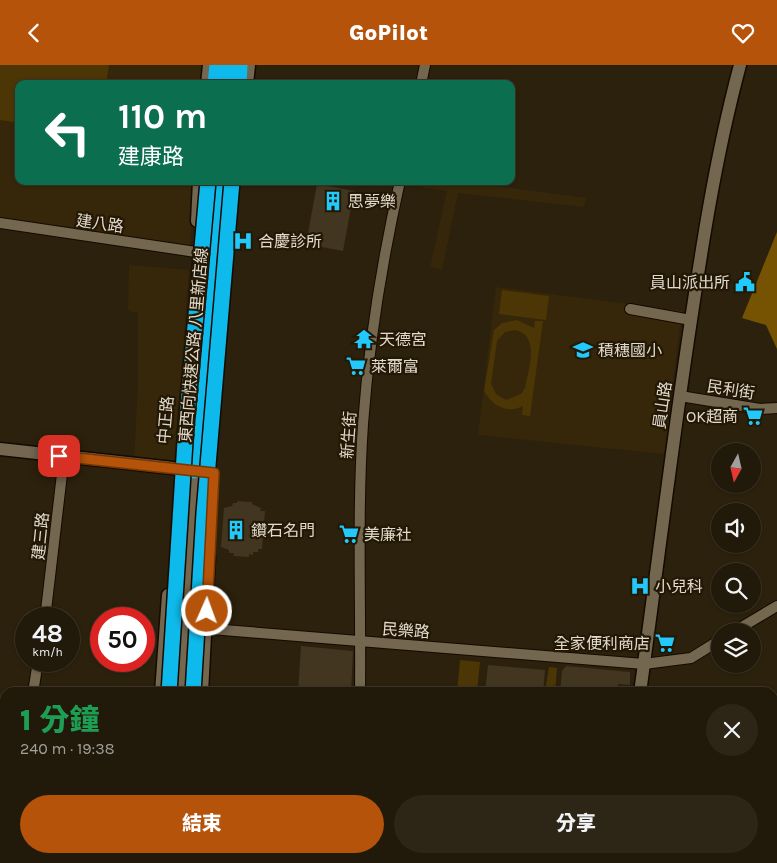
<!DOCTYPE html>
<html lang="zh-TW">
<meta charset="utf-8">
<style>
:root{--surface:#211909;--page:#2d2617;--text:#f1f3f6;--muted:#a2a09c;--line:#3e382a;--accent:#b45309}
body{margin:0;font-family:Karla,"Noto Sans TC",sans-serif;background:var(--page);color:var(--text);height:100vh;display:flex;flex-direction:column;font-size:19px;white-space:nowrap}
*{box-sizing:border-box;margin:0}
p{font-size:16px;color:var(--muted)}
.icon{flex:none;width:28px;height:28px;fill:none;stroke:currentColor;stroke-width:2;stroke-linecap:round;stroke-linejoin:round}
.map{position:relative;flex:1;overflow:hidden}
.panel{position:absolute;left:0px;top:622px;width:778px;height:176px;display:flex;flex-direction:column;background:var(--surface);border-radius:15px 15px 0 0;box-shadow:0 1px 4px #0004,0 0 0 1px var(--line)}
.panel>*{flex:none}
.hud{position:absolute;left:15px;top:15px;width:500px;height:105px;border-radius:10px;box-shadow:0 1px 4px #0004,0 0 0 1px var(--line);background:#0b6e4f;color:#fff;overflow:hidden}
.needle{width:32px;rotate:188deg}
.buttons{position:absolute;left:711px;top:378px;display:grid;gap:10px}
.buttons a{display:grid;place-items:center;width:50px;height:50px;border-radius:50%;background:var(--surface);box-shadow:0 1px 4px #0004,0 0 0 1px var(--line);font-size:25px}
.speed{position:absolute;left:15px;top:542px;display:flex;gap:10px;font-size:25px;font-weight:700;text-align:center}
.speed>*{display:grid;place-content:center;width:65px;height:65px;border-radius:50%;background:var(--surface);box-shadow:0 1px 4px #0004,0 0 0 1px var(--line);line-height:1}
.speed small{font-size:12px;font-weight:400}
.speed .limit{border:8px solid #d22;background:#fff;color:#111}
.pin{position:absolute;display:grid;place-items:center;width:42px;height:42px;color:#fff;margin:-21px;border-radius:10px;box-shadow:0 2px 8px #0006}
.me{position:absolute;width:55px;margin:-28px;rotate:2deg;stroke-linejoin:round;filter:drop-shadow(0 0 4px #0008)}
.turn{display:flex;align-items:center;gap:18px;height:105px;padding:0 20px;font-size:22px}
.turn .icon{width:65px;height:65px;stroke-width:2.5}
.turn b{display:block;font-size:35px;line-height:42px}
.round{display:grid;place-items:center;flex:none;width:52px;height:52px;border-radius:26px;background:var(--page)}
.overview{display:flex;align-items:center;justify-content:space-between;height:85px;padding:0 20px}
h1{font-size:30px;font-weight:800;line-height:38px;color:#1e9e55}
.button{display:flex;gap:10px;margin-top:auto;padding:10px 20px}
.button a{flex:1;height:58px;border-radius:30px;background:var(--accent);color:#fff;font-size:20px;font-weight:800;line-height:58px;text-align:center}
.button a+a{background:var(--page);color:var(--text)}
header{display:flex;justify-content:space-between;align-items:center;height:65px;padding:0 20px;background:var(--accent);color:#fff;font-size:22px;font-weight:800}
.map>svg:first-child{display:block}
</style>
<header><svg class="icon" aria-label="back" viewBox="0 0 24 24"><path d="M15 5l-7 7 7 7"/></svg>GoPilot<svg class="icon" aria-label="heart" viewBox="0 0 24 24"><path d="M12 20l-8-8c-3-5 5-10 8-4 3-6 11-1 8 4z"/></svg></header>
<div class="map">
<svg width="777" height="798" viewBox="0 0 777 798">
<rect width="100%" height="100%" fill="#2c210c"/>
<!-- built -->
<g fill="#36270a">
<polygon points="0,0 203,0 201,19 19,19 19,116 195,116 190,182 0,154"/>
<polygon points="422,116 460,116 586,133 584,142 458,128 442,205 430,202 447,126 421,122"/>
<polygon points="129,200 189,205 174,397 134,394 138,320 138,248 128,246"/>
<polygon points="496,222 682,246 664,389 478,370"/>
</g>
<!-- green -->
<g fill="#4d3605" fill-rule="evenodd">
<polygon points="0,0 109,0 106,19 19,19 19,58 0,55"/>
<polygon points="502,225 549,231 546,255 499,249"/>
<path d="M517,255l17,8 1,-7h8l-13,95 -8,-1 1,-9c-17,8 -30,0 -39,-15l10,-61 8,-7zM515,265c26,5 13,40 10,58l-4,6 -15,6 -10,-6 -5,-10 6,-43 8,-9z"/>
<polygon points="460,595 480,597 477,627 457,627"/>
<polygon points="549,602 557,603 555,627 545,627"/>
</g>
<!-- forest -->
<polygon fill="#755303" points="777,167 777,284 766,260 742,253"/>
<!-- building -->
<g fill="#423620">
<polygon points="317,119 354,126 343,186 306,179"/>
<polygon points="237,436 252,437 252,439 261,443 260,446 265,446 262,484 258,484 258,487 253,487 253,490 249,489 249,492 233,491 234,488 229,488 229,485 221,482 224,443 232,441 233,438 237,438"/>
<polygon points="301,581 353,586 351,628 298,627"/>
<polygon points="488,600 545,605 543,628 485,628"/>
<polygon points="566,601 630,607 630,620 618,619 617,627 560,628 562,606"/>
</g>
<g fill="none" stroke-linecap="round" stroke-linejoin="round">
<defs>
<g id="street">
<polyline points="421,19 425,0"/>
<polyline points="0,158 196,187"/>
<polyline points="630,244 691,255"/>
<polyline points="680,331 760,344 777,343"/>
<polyline points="45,554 64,392"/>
<polyline points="199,563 644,599 691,593 720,575"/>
<polyline points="735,566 777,541"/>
<polyline points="33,628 38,596"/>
<path d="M360,628c1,-90 -3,-180 3,-269 6,-82 19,-163 37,-243"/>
<polyline points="0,653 5,653"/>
<polyline points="0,788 4,798"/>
<polyline points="480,794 480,798"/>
<polyline points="358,798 358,794"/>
</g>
<g id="secondary">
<polyline points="207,19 209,0"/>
<polyline points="247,19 249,0"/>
<polyline points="197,156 199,116"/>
<polyline points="0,384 191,405"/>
<polyline points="161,628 168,530"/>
<polyline points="181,628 194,406"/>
<polyline points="202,628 209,492"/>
<path d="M640,628c16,-116 30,-231 47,-346 14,-95 28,-189 53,-282"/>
<polyline points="194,794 194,798"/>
<polyline points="157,798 157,794"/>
<polyline points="619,798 619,794"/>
</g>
<g id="highway">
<polyline points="215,19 217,0"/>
<polyline points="227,19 229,0"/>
<polyline points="239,19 240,0"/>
<polyline points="194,406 219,116"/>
<polyline points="171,798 171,794"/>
<polyline points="181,798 181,794"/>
</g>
</defs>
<!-- street casing -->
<use href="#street" stroke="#150a00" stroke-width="12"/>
<!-- secondary casing -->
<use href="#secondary" stroke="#150a00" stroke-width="15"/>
<!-- highway casing -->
<use href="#highway" stroke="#150a00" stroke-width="18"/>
<!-- street -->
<use href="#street" stroke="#746750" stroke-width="10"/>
<!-- secondary -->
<use href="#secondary" stroke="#746750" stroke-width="12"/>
<!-- highway -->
<use href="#highway" stroke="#0ebaec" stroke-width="15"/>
<defs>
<g id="highway-bridge">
<polyline points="169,628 186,361 208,116"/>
<polyline points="193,628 204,448 232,116"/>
</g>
</defs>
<!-- highway-bridge casing -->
<use href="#highway-bridge" stroke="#150a00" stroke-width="18" stroke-linecap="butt"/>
<!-- highway-bridge -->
<use href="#highway-bridge" stroke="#0ebaec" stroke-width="15"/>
</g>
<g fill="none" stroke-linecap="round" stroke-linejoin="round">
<defs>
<polyline id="route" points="59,391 214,408 207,546"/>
</defs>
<!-- route casing -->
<use href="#route" stroke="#753606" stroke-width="12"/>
<!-- route -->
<use href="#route" stroke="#b45309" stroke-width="9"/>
</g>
<!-- icons -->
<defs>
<symbol id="building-bare" viewBox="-9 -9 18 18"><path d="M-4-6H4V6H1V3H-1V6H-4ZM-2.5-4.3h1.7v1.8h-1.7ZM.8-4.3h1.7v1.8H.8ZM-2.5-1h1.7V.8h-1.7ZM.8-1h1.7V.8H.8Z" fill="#21c9fd" stroke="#231804" stroke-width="2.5" paint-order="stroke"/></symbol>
<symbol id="hospital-bare" viewBox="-9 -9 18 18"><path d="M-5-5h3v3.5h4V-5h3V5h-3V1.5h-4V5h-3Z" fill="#21c9fd" stroke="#231804" stroke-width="2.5" paint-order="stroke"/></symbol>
<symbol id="civic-bare" viewBox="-9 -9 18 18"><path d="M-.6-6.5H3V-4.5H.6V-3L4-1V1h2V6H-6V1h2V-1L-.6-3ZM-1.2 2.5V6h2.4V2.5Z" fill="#21c9fd" stroke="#231804" stroke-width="2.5" paint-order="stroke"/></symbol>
<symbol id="temple-bare" viewBox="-9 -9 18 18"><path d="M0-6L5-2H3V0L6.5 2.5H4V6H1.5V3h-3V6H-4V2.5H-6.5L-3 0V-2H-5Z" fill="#21c9fd" stroke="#231804" stroke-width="2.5" paint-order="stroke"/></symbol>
<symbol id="school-bare" viewBox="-9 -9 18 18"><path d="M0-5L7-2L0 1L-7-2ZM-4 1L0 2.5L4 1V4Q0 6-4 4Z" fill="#21c9fd" stroke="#231804" stroke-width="2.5" paint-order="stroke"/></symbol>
<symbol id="supermarket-bare" viewBox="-9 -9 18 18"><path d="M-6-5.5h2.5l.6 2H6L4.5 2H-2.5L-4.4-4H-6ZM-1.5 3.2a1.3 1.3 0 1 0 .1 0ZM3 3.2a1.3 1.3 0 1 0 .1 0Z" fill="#21c9fd" stroke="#231804" stroke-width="2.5" paint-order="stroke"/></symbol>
</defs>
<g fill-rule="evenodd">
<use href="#building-bare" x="319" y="122" width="28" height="28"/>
<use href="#hospital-bare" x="229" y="162" width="28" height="28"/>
<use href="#civic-bare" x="731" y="203" width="28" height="28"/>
<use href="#temple-bare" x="350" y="260" width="28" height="28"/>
<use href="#school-bare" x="569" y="271" width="28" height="28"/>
<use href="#supermarket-bare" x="342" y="287" width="28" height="28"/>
<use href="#supermarket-bare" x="739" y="337" width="28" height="28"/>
<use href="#building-bare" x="222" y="451" width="28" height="28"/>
<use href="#supermarket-bare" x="335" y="455" width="28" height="28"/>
<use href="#hospital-bare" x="626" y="507" width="28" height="28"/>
<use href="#supermarket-bare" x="651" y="564" width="28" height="28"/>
</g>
<g text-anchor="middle" stroke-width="4.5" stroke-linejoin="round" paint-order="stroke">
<!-- poi labels -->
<g font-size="16" fill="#e1d9cd" stroke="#231804" text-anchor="start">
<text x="348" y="142">思夢樂</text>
<text x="258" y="182">合慶診所</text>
<text x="730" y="223" text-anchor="end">員山派出所</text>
<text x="379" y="280">天德宮</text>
<text x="598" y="291">積穗國小</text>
<text x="371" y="307">萊爾富</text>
<text x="738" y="357" text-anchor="end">OK超商</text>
<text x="251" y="471">鑽石名門</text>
<text x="364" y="475">美廉社</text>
<text x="655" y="527">小兒科</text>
<text x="650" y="584" text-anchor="end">全家便利商店</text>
</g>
<!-- street labels -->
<g font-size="16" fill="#e1d9cd" stroke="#231804">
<text transform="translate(100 158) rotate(8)" y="6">建八路</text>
<text transform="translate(193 280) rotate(-85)" y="6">東西向快速公路 八里新店線</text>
<text transform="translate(731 324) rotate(9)" y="6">民利街</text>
<text transform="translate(662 340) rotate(-82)" y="6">員山路</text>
<text transform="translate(165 355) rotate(-85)" y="6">中正路</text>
<text transform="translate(348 370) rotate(-86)" y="6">新生街</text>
<text transform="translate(40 471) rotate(-84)" y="6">建三路</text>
<text transform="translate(406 565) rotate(4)" y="6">民樂路</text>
</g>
</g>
</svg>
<div class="buttons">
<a><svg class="needle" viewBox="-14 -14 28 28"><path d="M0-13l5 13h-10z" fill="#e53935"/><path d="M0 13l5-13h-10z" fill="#a2a09c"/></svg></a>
<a><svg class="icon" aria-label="sound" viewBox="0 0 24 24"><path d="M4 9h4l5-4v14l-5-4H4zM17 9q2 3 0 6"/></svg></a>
<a><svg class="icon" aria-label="search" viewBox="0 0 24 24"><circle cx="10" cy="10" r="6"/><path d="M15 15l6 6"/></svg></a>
<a><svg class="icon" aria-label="layers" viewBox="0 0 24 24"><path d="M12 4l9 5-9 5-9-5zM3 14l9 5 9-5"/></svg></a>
</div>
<div class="speed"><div>48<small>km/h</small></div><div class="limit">50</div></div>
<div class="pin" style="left:59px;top:391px;background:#d93025"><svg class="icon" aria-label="arrive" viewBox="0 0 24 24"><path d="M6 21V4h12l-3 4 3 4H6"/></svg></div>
<svg class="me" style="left:207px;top:546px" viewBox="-20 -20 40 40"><circle r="17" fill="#b45309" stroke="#fff" stroke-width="3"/><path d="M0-11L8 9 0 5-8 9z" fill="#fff"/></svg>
<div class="hud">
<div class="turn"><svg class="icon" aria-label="left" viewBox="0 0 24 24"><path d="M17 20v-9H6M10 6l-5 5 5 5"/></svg><div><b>110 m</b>建康路</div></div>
</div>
<section class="panel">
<div class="overview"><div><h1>1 分鐘</h1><p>240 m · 19:38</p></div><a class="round"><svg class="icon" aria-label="close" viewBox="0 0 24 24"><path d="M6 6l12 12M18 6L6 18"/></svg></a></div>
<div class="button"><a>結束</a><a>分享</a></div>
</section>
</div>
